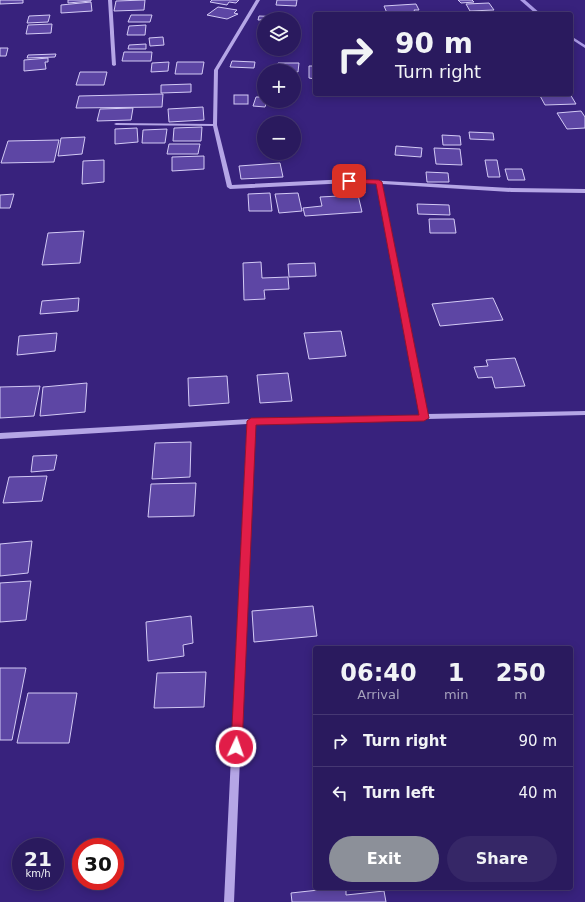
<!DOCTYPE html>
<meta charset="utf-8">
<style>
:root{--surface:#2a1a5e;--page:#362767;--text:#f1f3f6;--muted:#a5a1bc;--line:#463873;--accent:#8c9099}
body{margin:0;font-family:"DejaVu Sans",sans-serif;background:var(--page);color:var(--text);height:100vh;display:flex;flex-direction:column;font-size:15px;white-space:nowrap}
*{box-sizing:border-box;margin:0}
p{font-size:13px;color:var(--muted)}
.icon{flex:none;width:22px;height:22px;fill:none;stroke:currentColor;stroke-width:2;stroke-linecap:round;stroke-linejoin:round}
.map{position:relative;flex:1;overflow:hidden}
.drawer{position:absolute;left:313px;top:646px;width:260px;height:244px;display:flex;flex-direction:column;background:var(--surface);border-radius:4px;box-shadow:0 2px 10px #0003,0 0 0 1px var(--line)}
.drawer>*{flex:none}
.top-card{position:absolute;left:313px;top:12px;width:260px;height:84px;border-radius:4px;box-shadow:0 2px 10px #0003,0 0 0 1px var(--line);background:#2a1a5e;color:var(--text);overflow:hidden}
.controls{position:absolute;left:257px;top:12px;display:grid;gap:8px}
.controls a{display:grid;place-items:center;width:44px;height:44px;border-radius:50%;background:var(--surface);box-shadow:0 2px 10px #0003,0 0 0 1px var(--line);font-size:20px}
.speed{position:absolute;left:12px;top:838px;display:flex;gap:8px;font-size:20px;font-weight:700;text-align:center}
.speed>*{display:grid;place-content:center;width:52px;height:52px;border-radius:50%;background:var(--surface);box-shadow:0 2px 10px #0003,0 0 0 1px var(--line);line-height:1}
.speed small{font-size:10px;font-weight:400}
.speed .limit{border:6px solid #d22;background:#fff;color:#111}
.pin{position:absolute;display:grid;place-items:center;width:34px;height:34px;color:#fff;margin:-17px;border-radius:8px;box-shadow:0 2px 6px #0006}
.me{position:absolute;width:44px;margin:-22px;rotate:3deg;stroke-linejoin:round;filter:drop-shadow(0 0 3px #0008)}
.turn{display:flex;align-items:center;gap:14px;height:84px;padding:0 16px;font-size:18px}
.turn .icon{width:52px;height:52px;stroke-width:2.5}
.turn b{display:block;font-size:28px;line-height:34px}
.eta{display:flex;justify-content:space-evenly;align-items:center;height:68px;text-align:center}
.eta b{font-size:24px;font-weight:600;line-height:28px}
.action{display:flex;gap:8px;margin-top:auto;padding:8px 16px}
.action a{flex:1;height:46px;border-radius:24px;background:var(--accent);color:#fff;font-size:16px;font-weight:600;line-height:46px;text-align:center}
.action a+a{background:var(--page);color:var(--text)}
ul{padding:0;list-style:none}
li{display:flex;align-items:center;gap:12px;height:52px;padding:0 16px;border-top:1px solid var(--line)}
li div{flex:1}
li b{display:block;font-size:15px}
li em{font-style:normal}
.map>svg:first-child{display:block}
</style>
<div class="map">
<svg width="585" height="902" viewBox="0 0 585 902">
<rect width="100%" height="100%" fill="#38227d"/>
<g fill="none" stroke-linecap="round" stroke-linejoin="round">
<!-- stream -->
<g fill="#ab9ae7" fill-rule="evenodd">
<polygon points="520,0 525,0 541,14 536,14"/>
<polygon points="571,36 585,45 585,48 571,39"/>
</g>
</g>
<!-- building -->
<g fill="#5d46a4" stroke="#d3caf5">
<polygon points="0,0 23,0 23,3 0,4"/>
<polygon points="68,0 91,0 91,1 68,3"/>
<polygon points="145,0 144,10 114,11 116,1"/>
<polygon points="212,0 239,0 236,3 229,2 227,5 210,2"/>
<polygon points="277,0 297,0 296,6 276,5"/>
<polygon points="458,0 472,0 474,2 461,3"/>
<polygon points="91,2 92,11 61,13 61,5"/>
<polygon points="489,3 494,10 470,11 466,4"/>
<polygon points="416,4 419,10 414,10 416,14 387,13 384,6"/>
<polygon points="218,7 237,10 234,13 238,14 227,19 207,15"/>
<polygon points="50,15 48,22 27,23 29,16"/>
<polygon points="131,15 152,15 150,22 128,22"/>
<polygon points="259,16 286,17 285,19 258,20"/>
<polygon points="52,24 51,33 26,34 28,25"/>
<polygon points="146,25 145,35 127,35 129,26"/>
<polygon points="163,37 164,45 150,46 149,38"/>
<polygon points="146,44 146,49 128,49 129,45"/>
<polygon points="0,48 8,48 6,56 0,56"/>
<polygon points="124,52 152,52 151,61 122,61"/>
<polygon points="56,54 55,57 27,58 28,55"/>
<polygon points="48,58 48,62 45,62 46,69 24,71 24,60"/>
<polygon points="232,61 255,62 254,68 230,67"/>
<polygon points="169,62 168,71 151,72 152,63"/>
<polygon points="177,62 204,62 202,74 175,74"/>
<polygon points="278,63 299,63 298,72 277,71"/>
<polygon points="309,66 315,66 315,79 309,78"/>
<polygon points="80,72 107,72 104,85 76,85"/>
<polygon points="191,84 191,92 161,93 161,85"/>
<polygon points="163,94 162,107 76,108 79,96"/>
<polygon points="539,94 570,94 576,104 545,105"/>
<rect x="234" y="95" width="14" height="9"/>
<polygon points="256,97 264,97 264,101 267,101 265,107 253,106"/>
<polygon points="203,107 204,120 169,122 168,109"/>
<polygon points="133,108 131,120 97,121 100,109"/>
<polygon points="581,111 585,117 585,128 567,129 557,113"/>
<polygon points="202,127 201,141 173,141 174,128"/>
<polygon points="137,128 138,142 115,144 115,129"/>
<polygon points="167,129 165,143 142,143 143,130"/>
<polygon points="469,132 493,133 494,140 470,139"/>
<polygon points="442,135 460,136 461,145 443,145"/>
<polygon points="85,137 82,154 58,156 61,138"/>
<polygon points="59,140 54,162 1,163 8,141"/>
<polygon points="169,144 200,144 198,154 167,154"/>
<polygon points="396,146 422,148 421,157 395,155"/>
<polygon points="434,148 460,149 462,165 436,164"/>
<polygon points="204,156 204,169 172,171 172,157"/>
<polygon points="104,160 104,182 82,184 83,161"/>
<polygon points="485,160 497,160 500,177 488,177"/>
<polygon points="280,163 283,177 241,179 239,166"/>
<polygon points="505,169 522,169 525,180 508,180"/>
<polygon points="426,172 448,173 449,182 427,182"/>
<polygon points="363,185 365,193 348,194 347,186"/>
<polygon points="270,193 272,211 249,211 248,194"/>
<polygon points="298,193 302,211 279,213 275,194"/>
<polygon points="14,194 10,208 0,208 0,195"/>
<polygon points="358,195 362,212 305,216 303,208 322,206 320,197"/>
<polygon points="417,204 449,205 450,215 418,214"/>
<polygon points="429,219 454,219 456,233 430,233"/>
<polygon points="84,231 80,263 42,265 48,233"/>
<polygon points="261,262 262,278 288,277 289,289 264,290 265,299 244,300 243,263"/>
<polygon points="315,263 316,276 289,277 288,264"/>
<polygon points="79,298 78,311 40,314 42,301"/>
<polygon points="493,298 503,320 440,326 432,304"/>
<polygon points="341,331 346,356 309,359 304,333"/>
<polygon points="57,333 55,351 17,355 19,336"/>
<polygon points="515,358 525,386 495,388 492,377 478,378 474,367 488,366 486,360"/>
<polygon points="288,373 292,401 260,403 257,375"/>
<polygon points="227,376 229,403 189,406 188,378"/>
<polygon points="87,383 85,412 40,416 43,387"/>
<polygon points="40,386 34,416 0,418 0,387"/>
<polygon points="191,442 190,477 152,479 155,443"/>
<polygon points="57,455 54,470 31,472 33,456"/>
<polygon points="47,476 42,501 3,503 9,477"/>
<polygon points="196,483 194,516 148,517 151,484"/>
<polygon points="32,541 28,573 0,576 0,544"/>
<polygon points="31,581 26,620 0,622 0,583"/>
<polygon points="313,606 317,636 254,642 252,611"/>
<polygon points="191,616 193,643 183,645 184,656 148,661 146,622"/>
<polygon points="0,668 26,668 12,740 0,740"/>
<polygon points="206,672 204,707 154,708 157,673"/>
<polygon points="28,693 77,693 69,743 17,743"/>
<polygon points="337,888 346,888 346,895 384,891 386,902 292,902 291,893"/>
</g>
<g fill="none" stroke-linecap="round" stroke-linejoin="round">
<!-- minor -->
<g fill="#b5a6e6" fill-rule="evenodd">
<polygon points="108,0 112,0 116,65 114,66 112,65"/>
<polygon points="256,0 260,0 218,70 217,125 232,185 349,179 512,188 585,189 585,193 512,192 382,184 427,414 585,411 585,415 427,419 424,420 421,419 254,423 234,902 224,902 247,424 0,439 0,433 251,419 420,415 377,183 349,183 230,189 227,187 213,126 116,125 114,124 116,123 213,124 214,70"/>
</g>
</g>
<!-- route -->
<polygon fill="#e11d48" stroke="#92132f" points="349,179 379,180 382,182 429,418 424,421 256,425 242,747 241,751 236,753 232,751 231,747 247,421 251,418 419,415 376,184 346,183 345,181"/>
</svg>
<div class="controls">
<a><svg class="icon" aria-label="layers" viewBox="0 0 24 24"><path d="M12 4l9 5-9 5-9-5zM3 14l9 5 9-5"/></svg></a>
<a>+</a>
<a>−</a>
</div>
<div class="speed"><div>21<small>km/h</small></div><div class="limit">30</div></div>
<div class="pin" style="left:349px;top:181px;background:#d93025"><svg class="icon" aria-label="arrive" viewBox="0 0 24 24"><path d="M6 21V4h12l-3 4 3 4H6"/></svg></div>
<svg class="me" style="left:236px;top:747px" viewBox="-20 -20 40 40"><circle r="17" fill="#e11d48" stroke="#fff" stroke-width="3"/><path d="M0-11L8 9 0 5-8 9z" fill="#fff"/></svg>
<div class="top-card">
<div class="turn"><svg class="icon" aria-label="right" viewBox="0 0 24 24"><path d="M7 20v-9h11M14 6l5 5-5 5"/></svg><div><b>90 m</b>Turn right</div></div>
</div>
<section class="drawer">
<div class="eta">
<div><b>06:40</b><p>Arrival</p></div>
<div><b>1</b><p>min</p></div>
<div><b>250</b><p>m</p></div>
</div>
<ul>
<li><svg class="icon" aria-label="right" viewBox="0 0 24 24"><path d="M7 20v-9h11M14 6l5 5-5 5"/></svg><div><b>Turn right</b></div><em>90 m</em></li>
<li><svg class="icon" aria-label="left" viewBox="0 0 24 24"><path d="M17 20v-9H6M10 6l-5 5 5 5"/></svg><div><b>Turn left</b></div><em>40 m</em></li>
</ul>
<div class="action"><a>Exit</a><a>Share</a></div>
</section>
</div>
